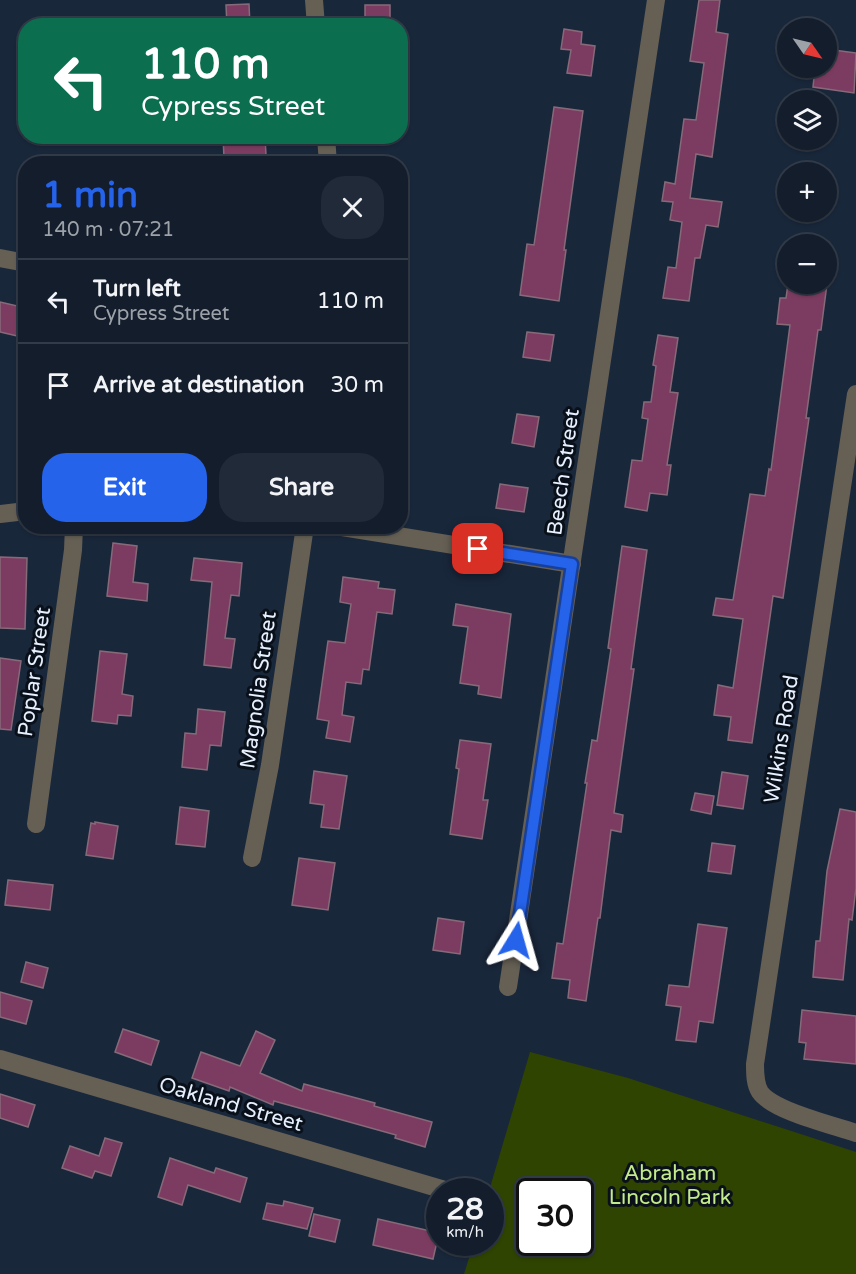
<!DOCTYPE html>
<meta charset="utf-8">
<style>
:root{--surface:#131d2c;--page:#202a38;--text:#f1f3f6;--muted:#9da2a9;--line:#323b48;--accent:#2563eb}
body{margin:0;font-family:"Varela Round",sans-serif;background:var(--page);color:var(--text);height:100vh;display:flex;flex-direction:column;font-size:22px;white-space:nowrap}
*{box-sizing:border-box;margin:0}
p{font-size:20px;color:var(--muted)}
.icon{flex:none;width:33px;height:33px;fill:none;stroke:currentColor;stroke-width:2;stroke-linecap:round;stroke-linejoin:round}
.map{position:relative;flex:1;overflow:hidden}
.panel{position:absolute;left:18px;top:156px;width:390px;height:378px;display:flex;flex-direction:column;background:var(--surface);border-radius:24px;box-shadow:0 2px 4px #0004,0 0 0 2px var(--line)}
.panel>*{flex:none}
.top-card{position:absolute;left:18px;top:18px;width:390px;height:126px;border-radius:24px;box-shadow:0 2px 4px #0004,0 0 0 2px var(--line);background:#0b6e4f;color:#fff;overflow:hidden}
.needle{width:39px;rotate:124deg}
.tools{position:absolute;left:777px;top:18px;display:grid;gap:12px}
.tools a{display:grid;place-items:center;width:60px;height:60px;border-radius:50%;background:var(--surface);box-shadow:0 2px 4px #0004,0 0 0 2px var(--line);font-size:30px}
.speed{position:absolute;left:426px;top:1178px;display:flex;gap:12px;font-size:30px;font-weight:700;text-align:center}
.speed>*{display:grid;place-content:center;width:78px;height:78px;border-radius:50%;background:var(--surface);box-shadow:0 2px 4px #0004,0 0 0 2px var(--line);line-height:1}
.speed small{font-size:15px;font-weight:400}
.speed .limit{border:3px solid #111;border-radius:9px;background:#fff;color:#111}
.pin{position:absolute;display:grid;place-items:center;width:51px;height:51px;color:#fff;margin:-26px;border-radius:12px;box-shadow:0 3px 9px #0006}
.me{position:absolute;width:66px;margin:-33px;rotate:8deg;stroke-linejoin:round;filter:drop-shadow(0 0 4px #0008)}
.turn{display:flex;align-items:center;gap:21px;height:126px;padding:0 24px;font-size:27px}
.turn .icon{width:78px;height:78px;stroke-width:2.5}
.turn b{display:block;font-size:42px;line-height:51px}
.round{display:grid;place-items:center;flex:none;width:63px;height:63px;border-radius:24px;background:var(--page)}
.overview{display:flex;align-items:center;justify-content:space-between;height:102px;padding:0 24px}
h1{font-size:36px;font-weight:700;line-height:45px;color:var(--accent)}
.button{display:flex;gap:12px;margin-top:auto;padding:12px 24px}
.button a{flex:1;height:69px;border-radius:24px;background:var(--accent);color:#fff;font-size:24px;font-weight:700;line-height:69px;text-align:center}
.button a+a{background:var(--page);color:var(--text)}
ul{padding:0;list-style:none}
li{display:flex;align-items:center;gap:18px;height:84px;padding:0 24px;border-top:2px solid var(--line)}
li div{flex:1}
li b{display:block;font-size:22px}
li em{font-style:normal}
.map>svg:first-child{display:block}
</style>
<div class="map">
<svg width="856" height="1274" viewBox="0 0 856 1274">
<rect width="100%" height="100%" fill="#19273b"/>
<!-- green -->
<path fill="#2f4400" fill-rule="evenodd" d="M530,1052l98,26 228,74v122h-392l10,-32h16v-51h-1zM530,1191h50v51h-50z"/>
<!-- building -->
<g fill="#7c3c61" stroke="#866a79" stroke-width="1.5">
<polygon points="699,0 720,0 716,32 728,34 712,157 696,154 690,198 722,202 718,227 706,225 700,258 695,258 689,301 663,298 668,267 676,268 682,222 670,220 673,202 662,201 665,182 675,184 684,119 696,120 704,63 690,61"/>
<polygon points="249,4 250,26 227,26 226,5"/>
<rect x="365" y="5" width="25" height="21"/>
<polygon points="564,29 582,32 581,44 595,46 591,76 567,73 571,50 561,49"/>
<polygon points="826,49 856,53 854,93 813,87 815,68 826,68"/>
<polygon points="554,107 583,111 564,250 566,250 559,301 520,295 527,244 534,245"/>
<polygon points="223,136 265,136 266,155 224,158"/>
<polygon points="788,284 827,284 821,330 818,330 806,418 809,418 783,598 773,596 752,743 728,740 731,717 714,715 718,685 733,688 743,619 713,615 716,598 733,600 750,494 765,496 769,469 771,470 790,325 777,324 780,298 786,298"/>
<polygon points="0,302 26,308 26,338 0,332"/>
<polygon points="527,332 554,335 550,361 523,357"/>
<polygon points="658,335 678,338 670,392 678,393 667,465 671,465 667,495 650,493 647,511 625,507 632,460 642,461 648,419 642,418 644,402 651,402 656,366 653,365"/>
<polygon points="517,414 539,417 534,447 512,443"/>
<polygon points="500,484 528,488 524,512 496,508"/>
<polygon points="113,543 137,546 133,582 148,584 147,601 107,596"/>
<polygon points="622,546 647,550 631,669 634,669 614,813 623,815 621,832 611,830 600,918 598,918 586,1001 568,998 570,980 552,978 557,943 563,944 587,783 585,783 592,740 597,741 611,649 608,648"/>
<polygon points="0,557 27,558 25,629 0,628"/>
<polygon points="194,558 242,563 239,596 231,595 225,638 235,639 231,668 204,665 212,582 191,580"/>
<polygon points="343,577 379,582 378,588 395,590 392,614 377,612 369,670 363,669 361,684 346,682 342,715 354,717 350,742 326,738 329,721 317,719 328,641 345,643 351,604 340,602"/>
<polygon points="456,604 511,614 501,698 478,694 479,686 460,683 468,627 453,625"/>
<polygon points="100,651 127,654 122,694 133,696 131,716 118,715 117,724 92,721"/>
<polygon points="0,658 21,661 11,730 0,729"/>
<polygon points="198,709 225,712 221,746 210,745 207,770 182,767 185,733 196,734"/>
<polygon points="460,740 491,744 483,800 488,800 482,839 450,834 459,769 456,768"/>
<polygon points="314,771 347,776 339,829 321,827 324,805 310,803"/>
<polygon points="722,772 748,776 743,809 717,805"/>
<polygon points="695,793 714,796 711,814 691,810"/>
<polygon points="180,807 209,811 205,847 176,844"/>
<polygon points="840,809 856,812 856,888 852,920 849,919 843,980 813,977 816,941 820,941 827,871"/>
<polygon points="95,822 118,826 113,859 86,855 91,823 95,824"/>
<polygon points="712,843 735,846 731,874 708,871"/>
<polygon points="299,858 335,863 328,910 292,905"/>
<polygon points="8,880 53,885 50,910 5,905"/>
<polygon points="438,918 464,922 460,954 433,950"/>
<polygon points="698,924 727,928 713,1023 699,1021 696,1042 676,1040 681,1007 666,1005 669,985 689,987"/>
<polygon points="26,962 48,968 43,988 21,982"/>
<polygon points="0,992 32,1001 26,1024 0,1017"/>
<polygon points="802,1010 856,1016 856,1064 804,1059 806,1043 799,1042"/>
<polygon points="123,1029 159,1041 151,1065 115,1052"/>
<polygon points="256,1031 275,1040 260,1073 302,1091 304,1084 375,1103 374,1106 432,1122 425,1147 395,1138 396,1135 274,1101 273,1105 230,1087 229,1091 192,1078 201,1052 240,1066"/>
<polygon points="0,1094 35,1105 28,1127 0,1118"/>
<polygon points="105,1138 122,1143 111,1176 95,1171 92,1178 62,1168 70,1146 99,1156"/>
<polygon points="170,1158 214,1173 216,1168 247,1178 240,1202 188,1185 182,1205 158,1197"/>
<polygon points="284,1201 313,1208 307,1229 263,1219 267,1203 283,1206"/>
<polygon points="314,1214 340,1220 335,1242 309,1236"/>
<polygon points="378,1219 439,1233 433,1259 373,1245"/>
</g>
<g fill="none" stroke-linecap="round" stroke-linejoin="round">
<!-- minor -->
<g stroke="#655f54" stroke-width="18">
<polyline points="314,0 316,26"/>
<polyline points="326,136 328,164"/>
<polyline points="0,258 26,263"/>
<path d="M856,394l-101,670c0,10 0,20 5,28 13,19 73,33 96,41"/>
<polyline points="0,514 26,511"/>
<polyline points="336,526 572,564"/>
<polyline points="36,824 73,550 74,526"/>
<polyline points="252,858 270,765 305,526"/>
<polyline points="508,987 656,0"/>
<polyline points="0,1059 448,1191"/>
</g>
</g>
<g fill="none" stroke-linecap="round" stroke-linejoin="round">
<defs>
<polyline id="route" points="478,549 572,564 516,940"/>
</defs>
<!-- route casing -->
<use href="#route" stroke="#184099" stroke-width="15"/>
<!-- route -->
<use href="#route" stroke="#2563eb" stroke-width="10"/>
</g>
<g text-anchor="middle" stroke-width="6" stroke-linejoin="round" paint-order="stroke">
<!-- street labels -->
<g font-size="21" fill="#e7f0fe" stroke="#091019">
<text transform="translate(563 472) rotate(-82)" y="7">Beech Street</text>
<text transform="translate(34 672) rotate(-82)" y="7">Poplar Street</text>
<text transform="translate(258 690) rotate(-82)" y="7">Magnolia Street</text>
<text transform="translate(781 739) rotate(-81)" y="7">Wilkins Road</text>
<text transform="translate(231 1104) rotate(16)" y="7">Oakland Street</text>
</g>
<!-- park labels -->
<g font-size="21" fill="#c4eb8b" stroke="#091019">
<text x="670" y="1180">Abraham<tspan x="670" dy="24">Lincoln Park</tspan></text>
</g>
</g>
</svg>
<div class="tools">
<a><svg class="needle" viewBox="-14 -14 28 28"><path d="M0-13l5 13h-10z" fill="#e53935"/><path d="M0 13l5-13h-10z" fill="#9da2a9"/></svg></a>
<a><svg class="icon" aria-label="layers" viewBox="0 0 24 24"><path d="M12 4l9 5-9 5-9-5zM3 14l9 5 9-5"/></svg></a>
<a>+</a>
<a>−</a>
</div>
<div class="speed"><div>28<small>km/h</small></div><div class="limit">30</div></div>
<div class="pin" style="left:478px;top:549px;background:#d93025"><svg class="icon" aria-label="arrive" viewBox="0 0 24 24"><path d="M6 21V4h12l-3 4 3 4H6"/></svg></div>
<svg class="me" style="left:516px;top:940px" viewBox="-20 -20 40 40"><path d="M0-17L14 15 0 8-14 15z" fill="#2563eb" stroke="#fff" stroke-width="4"/></svg>
<div class="top-card">
<div class="turn"><svg class="icon" aria-label="left" viewBox="0 0 24 24"><path d="M17 20v-9H6M10 6l-5 5 5 5"/></svg><div><b>110 m</b>Cypress Street</div></div>
</div>
<section class="panel">
<div class="overview"><div><h1>1 min</h1><p>140 m · 07:21</p></div><a class="round"><svg class="icon" aria-label="close" viewBox="0 0 24 24"><path d="M6 6l12 12M18 6L6 18"/></svg></a></div>
<ul>
<li><svg class="icon" aria-label="left" viewBox="0 0 24 24"><path d="M17 20v-9H6M10 6l-5 5 5 5"/></svg><div><b>Turn left</b><p>Cypress Street</p></div><em>110 m</em></li>
<li><svg class="icon" aria-label="arrive" viewBox="0 0 24 24"><path d="M6 21V4h12l-3 4 3 4H6"/></svg><div><b>Arrive at destination</b></div><em>30 m</em></li>
</ul>
<div class="button"><a>Exit</a><a>Share</a></div>
</section>
</div>
